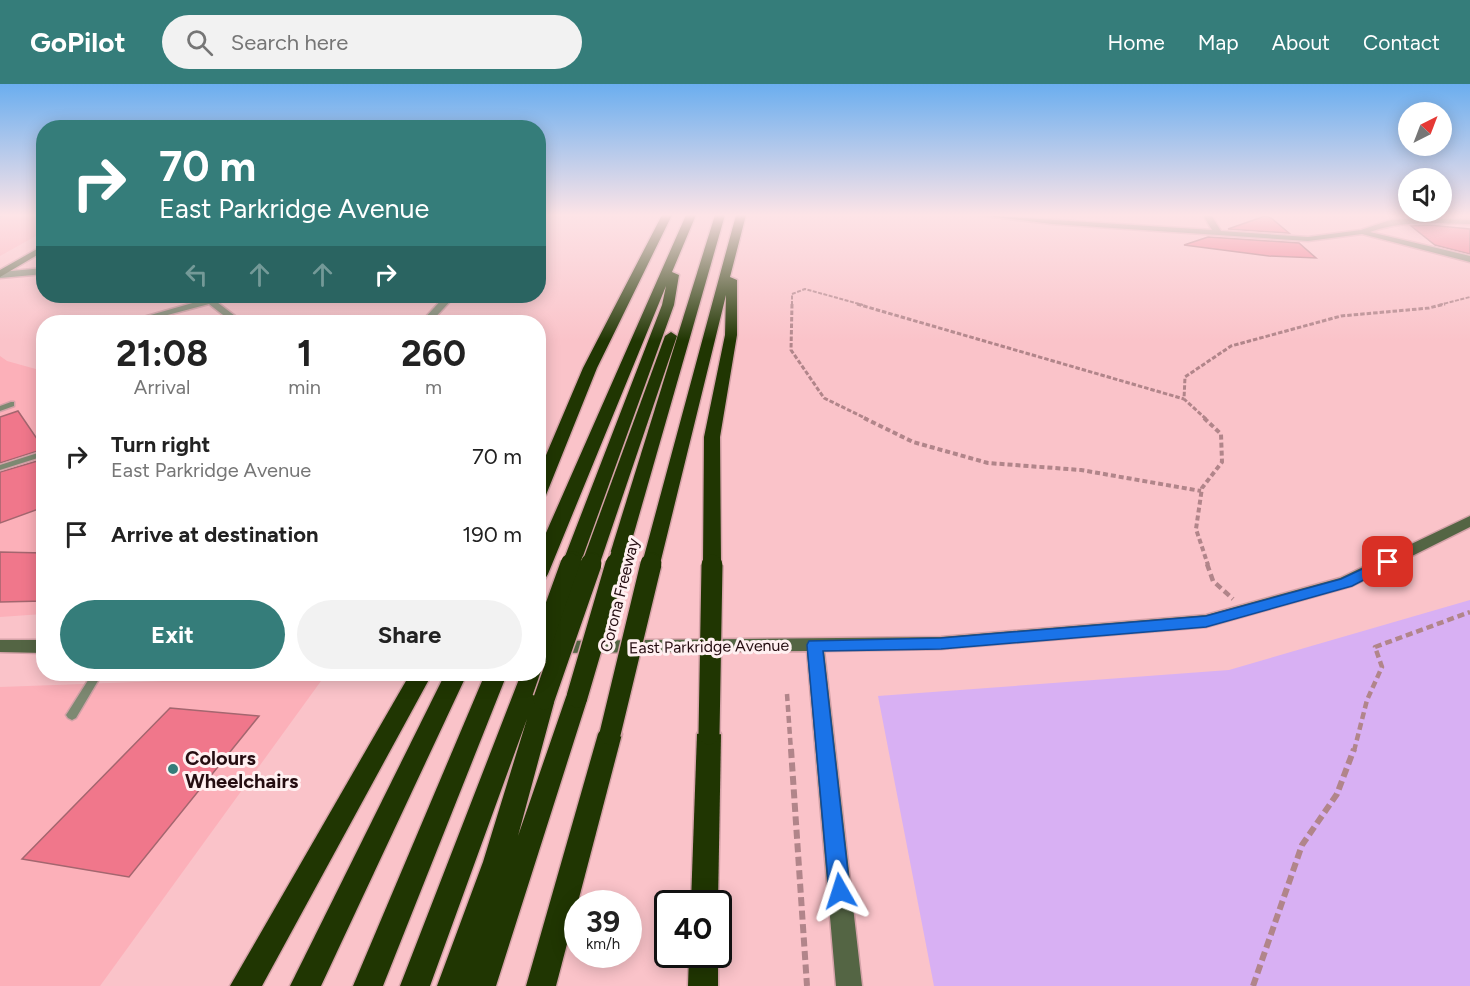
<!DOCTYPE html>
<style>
:root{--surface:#fff;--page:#f2f2f2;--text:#222;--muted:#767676;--accent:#357d7a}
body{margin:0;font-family:Figtree,sans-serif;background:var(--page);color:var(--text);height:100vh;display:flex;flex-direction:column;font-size:22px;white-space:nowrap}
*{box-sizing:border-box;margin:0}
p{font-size:20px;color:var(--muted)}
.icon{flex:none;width:33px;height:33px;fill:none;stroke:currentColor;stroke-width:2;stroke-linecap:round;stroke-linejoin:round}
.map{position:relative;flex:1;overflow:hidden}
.drawer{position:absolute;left:36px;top:231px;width:510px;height:366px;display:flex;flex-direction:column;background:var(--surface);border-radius:24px;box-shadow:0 3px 15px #0003}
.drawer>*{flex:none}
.guide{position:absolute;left:36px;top:36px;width:510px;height:183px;border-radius:24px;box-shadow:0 3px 15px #0003;background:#357d7a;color:#fff;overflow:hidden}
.needle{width:39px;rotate:42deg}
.buttons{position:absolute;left:1398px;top:18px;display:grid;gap:12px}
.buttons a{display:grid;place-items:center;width:54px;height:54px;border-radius:50%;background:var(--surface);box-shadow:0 3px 15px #0003;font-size:30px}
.speed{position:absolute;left:564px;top:806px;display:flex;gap:12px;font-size:30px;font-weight:700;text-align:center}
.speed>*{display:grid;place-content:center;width:78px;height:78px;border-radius:50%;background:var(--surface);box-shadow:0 3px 15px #0003;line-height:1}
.speed small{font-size:15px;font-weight:400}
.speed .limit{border:3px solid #111;border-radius:9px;background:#fff;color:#111}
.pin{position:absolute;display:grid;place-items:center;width:51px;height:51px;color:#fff;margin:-26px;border-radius:12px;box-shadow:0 3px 9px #0006}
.me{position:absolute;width:66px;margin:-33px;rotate:354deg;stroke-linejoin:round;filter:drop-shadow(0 0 4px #0008)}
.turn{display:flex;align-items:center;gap:21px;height:126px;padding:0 24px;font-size:27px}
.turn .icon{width:78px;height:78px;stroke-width:2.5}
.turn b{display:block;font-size:42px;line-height:51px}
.lanes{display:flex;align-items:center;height:57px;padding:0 24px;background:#0003;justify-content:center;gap:30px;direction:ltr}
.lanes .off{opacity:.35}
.eta{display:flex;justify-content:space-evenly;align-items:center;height:102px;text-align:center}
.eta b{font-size:36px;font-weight:700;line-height:42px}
.action{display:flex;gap:12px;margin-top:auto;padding:12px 24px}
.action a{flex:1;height:69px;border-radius:36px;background:var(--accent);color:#fff;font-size:24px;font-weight:700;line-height:69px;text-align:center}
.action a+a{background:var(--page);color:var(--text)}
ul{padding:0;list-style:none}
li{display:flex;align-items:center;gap:18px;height:78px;padding:0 24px}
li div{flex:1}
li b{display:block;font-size:22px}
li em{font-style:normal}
header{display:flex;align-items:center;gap:36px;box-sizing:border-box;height:84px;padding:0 30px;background:var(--accent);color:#fff}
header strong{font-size:28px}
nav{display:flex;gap:33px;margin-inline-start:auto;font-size:21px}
.search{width:420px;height:54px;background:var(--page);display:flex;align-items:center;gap:15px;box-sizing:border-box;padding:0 21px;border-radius:33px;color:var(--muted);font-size:22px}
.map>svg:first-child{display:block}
</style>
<header>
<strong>GoPilot</strong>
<div class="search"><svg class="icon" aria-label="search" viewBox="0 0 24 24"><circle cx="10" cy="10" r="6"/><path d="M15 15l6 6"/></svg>Search here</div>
<nav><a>Home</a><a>Map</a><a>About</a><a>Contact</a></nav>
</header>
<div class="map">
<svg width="1470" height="902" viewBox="0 0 1470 902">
<rect width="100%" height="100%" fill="#fac3c9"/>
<!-- built -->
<g fill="#fcb0b9">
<polygon points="0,131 43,131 43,148 0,172"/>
<polygon points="0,272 7,277 43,287 43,530 0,533"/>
<polygon points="164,597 321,597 100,902 0,902 0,603"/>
</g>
<!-- green -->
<polygon fill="#d8b0f3" points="1470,516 1470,902 934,902 878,612 1229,586"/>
<!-- building -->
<g fill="#f0778b" stroke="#a4666f" stroke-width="1.5">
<polygon points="1265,132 1271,134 1289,149 1228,145"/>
<polygon points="1429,141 1470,145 1470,170 1435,161 1411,142"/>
<polygon points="1208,153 1299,159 1316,174 1269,172 1184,161"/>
<polygon points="18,327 44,365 0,379 0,333"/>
<polygon points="44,375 44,423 0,439 0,388"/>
<polygon points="0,468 44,469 44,517 0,518"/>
<polygon points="170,624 259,632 129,793 22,775"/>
</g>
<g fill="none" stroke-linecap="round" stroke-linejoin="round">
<defs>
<g id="lane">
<polygon points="0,131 4,131 0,133"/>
<polygon points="11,318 14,318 14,322 0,327 0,322"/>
<polygon points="44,367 44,372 0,386 0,381"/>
<polygon points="92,590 102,590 76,634 72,636 68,634 66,631 68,628"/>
</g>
<g id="street">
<path d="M978,131l234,15 -9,-15h8l10,16 87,6 53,-7 29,-10 31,-2 49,2v4c-34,-1 -67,-4 -100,8l100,24v6l-108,-28 -54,7 -256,-17z"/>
<polygon points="44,184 44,190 0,194 0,188"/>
<polygon points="200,212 209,212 243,238 232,238 209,220 141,238 126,238 203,216"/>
<polygon points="445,212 455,212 431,238 421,238"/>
</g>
<g id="secondary">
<polygon points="44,161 44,167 0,193 0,186"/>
<polygon points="1470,432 1470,443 1352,502 1206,543 941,565 824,567 862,902 836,902 807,567 555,569 549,568 546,563 549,558 555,557 941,553 1206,531 1340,494"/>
<polygon points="0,556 44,556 44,569 0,568"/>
</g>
<g id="highway">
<polygon points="662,131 672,131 597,284 546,411 538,416 538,390 583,284"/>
<polygon points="686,131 696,131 672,188 679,191 674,221 582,475 580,479 566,479 564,475 662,221 666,202 548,490 545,495 538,496 538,467"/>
<polygon points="715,131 725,131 628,470 619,476 612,474 610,470"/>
<polygon points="736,131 746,131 730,193 737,196 737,251 720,353 721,481 719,485 705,485 703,481 704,353 725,251 726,211 661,476 659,480 645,480 643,476"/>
<polygon points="671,248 677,252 601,476 599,480 585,480 583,476 665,252"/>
<polygon points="538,584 543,590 536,609 544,606 552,609 555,615 518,752 566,613 569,607 577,604 585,607 588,613 496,902 437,902 483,778 527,635 430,902 400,902 521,590 538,590"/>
<polygon points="410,590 432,590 262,902 230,902"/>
<polygon points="445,590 467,590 321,902 290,902"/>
<polygon points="485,590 507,590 383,902 353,902"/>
<polygon points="610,640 618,643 622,650 556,902 526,902 598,650 602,643"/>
<polygon points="709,640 717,643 721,650 718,820 691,819 697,650 701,643"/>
<polygon points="689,870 718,869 718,902 688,902"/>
</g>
</defs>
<!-- lane casing -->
<use href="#lane" stroke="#d4a2a8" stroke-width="3"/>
<!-- street casing -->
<use href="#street" stroke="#d4a2a8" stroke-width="3"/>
<!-- secondary casing -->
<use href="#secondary" stroke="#d4a2a8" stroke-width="3"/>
<!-- highway casing -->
<use href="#highway" stroke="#d4a2a8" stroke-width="3"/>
<!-- path-far4 -->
<g stroke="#b1858a" stroke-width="2" stroke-dasharray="4 1.5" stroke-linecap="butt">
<polyline points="792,221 792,210 805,205 863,221"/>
<polyline points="1439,221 1470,213"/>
</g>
<!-- path-far3 -->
<g stroke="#b1858a" stroke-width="3" stroke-dasharray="4.5 2" stroke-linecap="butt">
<polyline points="792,220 791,266 824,314 867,335"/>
<polyline points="857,220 1184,315"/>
<polyline points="1206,335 1184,315 1185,293 1231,262 1341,232 1429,224 1445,220"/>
</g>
<!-- path-far2 -->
<g stroke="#b1858a" stroke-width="4" stroke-dasharray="5 3" stroke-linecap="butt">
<polyline points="864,334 913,358 988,379 1081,386 1201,407"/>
<polyline points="1204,334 1221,350 1222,378 1202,404 1196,445 1208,481"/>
</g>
<!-- path-far1 -->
<g stroke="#b1858a" stroke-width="4.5" stroke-dasharray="7 4" stroke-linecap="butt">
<polyline points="1207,480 1213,497 1233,515"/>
<polyline points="787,610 791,667"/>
<polyline points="1354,667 1367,616 1382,583 1375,563 1470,528"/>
</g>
<!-- path -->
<g stroke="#b1858a" stroke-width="6" stroke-dasharray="9 4.5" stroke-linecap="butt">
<polyline points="791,665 807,902"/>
<polyline points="1253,902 1302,761 1337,710 1354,665"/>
</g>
<!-- lane -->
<use href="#lane" fill="#7d8972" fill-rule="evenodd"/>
<!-- street -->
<use href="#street" fill="#7d8972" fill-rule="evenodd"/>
<!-- secondary -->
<use href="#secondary" fill="#546544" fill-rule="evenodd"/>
<!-- highway -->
<use href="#highway" fill="#203602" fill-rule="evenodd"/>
<defs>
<g id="highway-bridge-far1">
<polyline points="571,481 573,475"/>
<polyline points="590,481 592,476"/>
<polyline points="616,481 619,470"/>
<polyline points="651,481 652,476"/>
</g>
<g id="highway-bridge">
<polyline points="538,571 571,480"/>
<polyline points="577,613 616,480"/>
<polyline points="544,615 591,480"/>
<polyline points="610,650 651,480"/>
<polyline points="709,650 712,481"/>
</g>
</defs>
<!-- highway-bridge-far1 casing -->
<use href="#highway-bridge-far1" stroke="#d4a2a8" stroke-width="20" stroke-linecap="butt"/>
<!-- highway-bridge casing -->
<use href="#highway-bridge" stroke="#d4a2a8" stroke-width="24" stroke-linecap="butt"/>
<!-- highway-bridge-far1 -->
<use href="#highway-bridge-far1" stroke="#203602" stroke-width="16"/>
<!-- highway-bridge -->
<use href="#highway-bridge" stroke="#203602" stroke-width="21"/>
</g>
<!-- sky -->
<linearGradient id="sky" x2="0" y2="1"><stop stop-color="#6baeef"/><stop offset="0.51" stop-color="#fde4e7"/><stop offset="1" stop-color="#fde4e7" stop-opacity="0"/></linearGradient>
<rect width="1470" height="257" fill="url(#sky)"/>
<!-- route -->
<polygon fill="#1a73e8" stroke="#114b97" stroke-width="1.5" points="1388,473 1393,475 1393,481 1352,502 1206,543 941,565 823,567 850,807 847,815 840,818 832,815 829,807 807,561 809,557 941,554 1206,532 1341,495"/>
<!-- markers -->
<circle fill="#357d7a" stroke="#fff0f1" stroke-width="2" cx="173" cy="685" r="6"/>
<g text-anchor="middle" stroke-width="6" stroke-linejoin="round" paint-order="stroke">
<!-- street labels -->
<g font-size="16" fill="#250d11" stroke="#fff0f1">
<text transform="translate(619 511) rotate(-76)" y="6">Corona Freeway</text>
<text transform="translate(709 562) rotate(-1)" y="6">East Parkridge Avenue</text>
</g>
<!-- near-poi labels -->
<g font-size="20" font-weight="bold" fill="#250d11" stroke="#fff0f1" text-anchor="start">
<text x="185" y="681">Colours<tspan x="185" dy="23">Wheelchairs</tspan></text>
</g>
</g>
</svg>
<div class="buttons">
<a><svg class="needle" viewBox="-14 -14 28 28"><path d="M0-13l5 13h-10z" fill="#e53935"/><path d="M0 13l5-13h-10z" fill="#767676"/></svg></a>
<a><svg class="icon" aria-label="sound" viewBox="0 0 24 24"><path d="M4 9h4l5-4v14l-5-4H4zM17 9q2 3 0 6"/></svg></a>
</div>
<div class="speed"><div>39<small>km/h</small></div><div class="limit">40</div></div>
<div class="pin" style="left:1388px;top:478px;background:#d93025"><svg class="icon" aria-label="arrive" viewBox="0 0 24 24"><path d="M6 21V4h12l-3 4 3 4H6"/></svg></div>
<svg class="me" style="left:840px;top:807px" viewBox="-20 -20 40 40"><path d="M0-17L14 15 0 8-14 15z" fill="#1a73e8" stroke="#fff" stroke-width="4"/></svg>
<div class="guide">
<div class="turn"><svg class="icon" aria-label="right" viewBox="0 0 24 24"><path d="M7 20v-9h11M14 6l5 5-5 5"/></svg><div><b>70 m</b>East Parkridge Avenue</div></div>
<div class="lanes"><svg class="icon off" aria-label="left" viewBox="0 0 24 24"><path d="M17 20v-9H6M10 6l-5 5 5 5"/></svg><svg class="icon off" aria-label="ahead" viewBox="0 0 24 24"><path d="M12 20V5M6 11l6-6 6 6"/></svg><svg class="icon off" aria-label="ahead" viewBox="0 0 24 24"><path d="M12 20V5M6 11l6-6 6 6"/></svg><svg class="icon" aria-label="right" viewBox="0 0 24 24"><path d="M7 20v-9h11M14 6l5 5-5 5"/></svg></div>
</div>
<section class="drawer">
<div class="eta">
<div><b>21:08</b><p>Arrival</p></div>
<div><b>1</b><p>min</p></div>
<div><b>260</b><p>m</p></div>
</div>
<ul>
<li><svg class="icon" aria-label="right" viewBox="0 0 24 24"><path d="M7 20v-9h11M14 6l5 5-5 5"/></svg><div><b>Turn right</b><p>East Parkridge Avenue</p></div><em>70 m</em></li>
<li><svg class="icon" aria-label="arrive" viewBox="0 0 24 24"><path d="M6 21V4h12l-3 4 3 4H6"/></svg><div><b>Arrive at destination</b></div><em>190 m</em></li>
</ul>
<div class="action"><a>Exit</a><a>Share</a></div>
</section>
</div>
